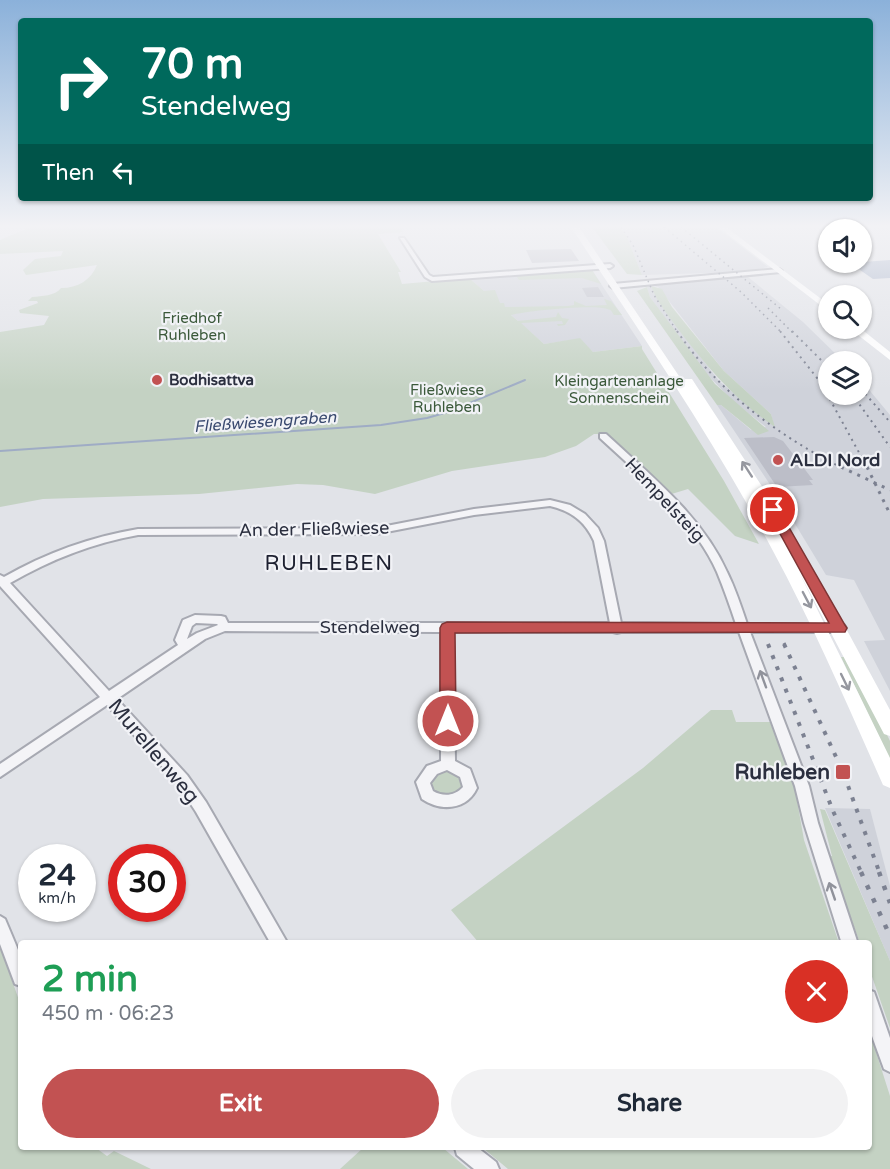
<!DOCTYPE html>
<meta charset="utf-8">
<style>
:root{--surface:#fff;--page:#f2f2f3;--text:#1f2937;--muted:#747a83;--accent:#c25252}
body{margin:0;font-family:"Varela Round",sans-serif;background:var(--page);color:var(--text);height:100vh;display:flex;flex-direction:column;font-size:22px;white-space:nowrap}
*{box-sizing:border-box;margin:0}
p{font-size:20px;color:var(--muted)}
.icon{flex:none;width:33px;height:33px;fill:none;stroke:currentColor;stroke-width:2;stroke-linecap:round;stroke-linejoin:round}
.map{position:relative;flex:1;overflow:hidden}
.side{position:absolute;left:18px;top:940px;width:854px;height:210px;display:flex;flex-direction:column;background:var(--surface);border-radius:6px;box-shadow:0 2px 4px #0004}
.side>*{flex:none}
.guide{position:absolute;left:18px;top:18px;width:855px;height:183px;border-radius:6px;box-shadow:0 2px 4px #0004;background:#00695c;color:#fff;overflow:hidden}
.fabs{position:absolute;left:818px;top:219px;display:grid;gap:12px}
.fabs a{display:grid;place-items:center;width:54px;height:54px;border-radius:50%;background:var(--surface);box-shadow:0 2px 4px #0004;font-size:30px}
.speed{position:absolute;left:18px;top:844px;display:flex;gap:12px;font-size:30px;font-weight:700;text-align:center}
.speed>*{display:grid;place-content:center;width:78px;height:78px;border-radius:50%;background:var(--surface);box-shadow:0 2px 4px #0004;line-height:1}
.speed small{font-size:15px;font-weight:400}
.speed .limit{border:9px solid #d22;background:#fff;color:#111}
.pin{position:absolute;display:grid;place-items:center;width:51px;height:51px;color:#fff;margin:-26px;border:3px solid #fff;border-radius:50%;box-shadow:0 2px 6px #0007}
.me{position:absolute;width:66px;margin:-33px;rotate:0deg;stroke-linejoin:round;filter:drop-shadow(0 0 4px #0008)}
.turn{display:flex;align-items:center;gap:21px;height:126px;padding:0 24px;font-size:27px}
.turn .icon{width:78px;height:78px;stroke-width:2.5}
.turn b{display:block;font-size:42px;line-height:51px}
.then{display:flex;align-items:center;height:57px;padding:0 24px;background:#0003;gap:12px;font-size:22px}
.round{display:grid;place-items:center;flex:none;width:63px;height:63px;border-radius:32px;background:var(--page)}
.headline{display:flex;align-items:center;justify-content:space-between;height:102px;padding:0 24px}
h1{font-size:36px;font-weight:700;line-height:45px;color:#1e9e55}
.cta{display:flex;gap:12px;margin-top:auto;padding:12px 24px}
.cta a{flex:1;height:69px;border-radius:36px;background:var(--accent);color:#fff;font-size:24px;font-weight:700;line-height:69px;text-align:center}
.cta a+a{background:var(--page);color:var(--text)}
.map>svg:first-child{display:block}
</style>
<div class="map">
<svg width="890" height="1169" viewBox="0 0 890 1169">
<rect width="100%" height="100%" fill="#e1e3e8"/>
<!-- built -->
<g fill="#cfd2da">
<polygon points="620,227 716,227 768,267 742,272 803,322 843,361 828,362 828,394 861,394 861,380 890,415 890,691 864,641 885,640 854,580 826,575 783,504 717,405 721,405 751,430 766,427 733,401 698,365 650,297 647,287 651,286 663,308 719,381 774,426 771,414 724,371 658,287 654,286 713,277 708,273 642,275 627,237"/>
<polygon points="592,270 642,346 593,352 579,339 544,344 469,278"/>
<polygon points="825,808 870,809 890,886 890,961"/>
</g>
<!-- green -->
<g fill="#c4d2c3">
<path d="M31,227h369l4,5 -26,2 23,38h-3l4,12 67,-6 15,13 11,-1 5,13h4l1,4 63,-1 6,-1v-4l12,5 21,-1 -3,-6 7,2 11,14h-8c-3,-4 -2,-5 -7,-6 -13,-5 -81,2 -96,6l7,6 38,-4 2,-5 4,6 7,1 -4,6 -7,1 -1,-2h6l-1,-3 -41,2 23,21 36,-6 13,14 49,-6v3l82,132 35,63 -24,-8 -47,-47 -23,7 -64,-62h-7l-18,12 -31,11 -93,14 -77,23 -52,-9 -26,-1 -98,10 -156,5 -43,8v-175l44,-7 5,-9 -29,-3 -1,-3 19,-7 -1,-2h-9l4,-4c10,-1 23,-1 29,-9 17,0 30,-8 36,-23l-71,10 -3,-5 12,-11 26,-3 2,-5 -63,3v-14z"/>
<polygon points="592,227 620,227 627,237 642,275 627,274"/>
<polygon points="592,270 601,284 582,278 519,280 515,274"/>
<path d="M651,286l11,3 10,18 52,64 47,43 4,13c-40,-27 -68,-60 -97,-98 -10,-14 -21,-27 -27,-43z"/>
<polygon points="647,287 650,297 715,384 769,431 758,435 721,405 717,405 637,291"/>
<polygon points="841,657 845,657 873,706 890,741 890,760"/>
<polygon points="711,710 732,710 736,722 770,722 795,789 804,840 839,943 479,943 451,910 643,768"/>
<path d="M443,771c12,1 19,5 20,16l-8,9 -22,-2 -5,-12 7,-8z"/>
<polygon points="820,809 825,810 890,961 890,1028 869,968 868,944 860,943 828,856 832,856"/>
<polygon points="0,946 21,1006 21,1148 96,1148 107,1156 114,1151 151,1169 0,1169"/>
<polygon points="869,1030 890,1096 890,1169 508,1169 483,1148 868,1148"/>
<polygon points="363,1148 443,1148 468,1169 340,1169"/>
</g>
<!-- water -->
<polygon fill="#9facc5" points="890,260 890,278 873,279 850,263"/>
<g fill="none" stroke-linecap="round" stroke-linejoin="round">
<!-- stream -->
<polyline stroke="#9facc5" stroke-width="2" points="0,451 381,425 427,418 448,412 525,380"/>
</g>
<!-- building -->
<g fill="#bcbec8">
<polygon points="571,249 579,261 532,263 526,250"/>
<polygon points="598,287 604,297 587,297 582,288"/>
<polygon points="774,437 783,441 813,480 809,480 813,485 777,487 744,438"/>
</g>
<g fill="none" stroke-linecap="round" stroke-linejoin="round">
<defs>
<g id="street">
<polygon points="400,238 404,238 429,275 433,277 610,264 613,266 610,268 432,281 425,277"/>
<polygon points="779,269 782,271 781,272 613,288 610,286 613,284"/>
<path d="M600,434h6c44,41 96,82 121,138 8,16 14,34 20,52h93l4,1 2,3 -2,3 -4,1h-90l59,154 9,37 40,121h-16l-38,-121 -9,-37 -56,-154h-118l-4,1 -4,-1h-160l2,129 15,8 7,19c-10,22 -36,24 -55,11l-6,-17 11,-16 14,-5v-129l-216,-1 -20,8 -88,60 70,76 19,27 82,142h-17l-75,-132 -19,-29 -70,-78 -107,72v-13l100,-67 -100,-111v-11l4,2c42,-24 86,-40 134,-48l238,-1 98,-19 76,-9 20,5 15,9 13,14 6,13 17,82 115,1c-6,-18 -12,-35 -19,-52 -23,-52 -76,-96 -117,-134zM550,506c21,5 35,15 44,35l16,82h-382l-3,-6 -4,-1 -26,-1 -12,5 -8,20 3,5 -69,46 -99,-108c40,-23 82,-40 128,-48l238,-1 98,-19zM196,623l21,1 1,1 -21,8 -10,6 5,-13zM447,770l13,7 3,10c-8,9 -20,10 -30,4l-3,-8 7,-9z"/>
<polygon points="0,916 5,919 21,957 21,986 15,984 0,944"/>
<polygon points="868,990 874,992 890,1038 890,1072 884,1069 868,1025"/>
<polygon points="455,1148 478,1148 496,1162 499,1169 474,1169 457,1155"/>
</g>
</defs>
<!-- street casing -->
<use href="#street" stroke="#a7a9b2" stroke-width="4"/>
<!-- street -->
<use href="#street" fill="#f4f4f7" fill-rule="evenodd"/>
<!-- secondary -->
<g fill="#fff" fill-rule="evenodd">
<path d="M571,227h8l104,155 1,-3h8l84,129 73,126 41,76v26l-6,-2 -85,-162 91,186v30l-7,-3c-35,-79 -69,-158 -110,-234 -60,-113 -132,-217 -202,-324z"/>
<polygon points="718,227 726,227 828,304 828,311"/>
<polygon points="849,328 860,328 890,352 890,360"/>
</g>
<!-- rail-far4 -->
<g stroke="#7c8191" stroke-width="1.5" stroke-dasharray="1.5 4" stroke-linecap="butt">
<polyline points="621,227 633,245 654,295 678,333"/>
<polyline points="664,227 741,292 782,333"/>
<polyline points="681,227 781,309"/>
<polyline points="768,308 793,333"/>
</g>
<!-- rail-far3 -->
<g stroke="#7c8191" stroke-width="2" stroke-dasharray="2 4.5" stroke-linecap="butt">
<path d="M677,331c41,61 102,105 167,138"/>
<polyline points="780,331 821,383 868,469"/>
<polyline points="792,331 828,367"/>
<polyline points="861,389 890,422"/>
<polyline points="852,394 890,447"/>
</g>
<!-- rail-far2 -->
<g stroke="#7c8191" stroke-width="3" stroke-dasharray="3 6" stroke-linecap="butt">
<polyline points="841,467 890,490"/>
<polyline points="867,467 890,514"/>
<polyline points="784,643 785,645"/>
</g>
<!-- rail-far1 -->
<g stroke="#7c8191" stroke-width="4" stroke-dasharray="4 8" stroke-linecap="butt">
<polyline points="768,644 833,811 862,874"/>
<polyline points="784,644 843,772 880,874"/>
</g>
<!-- rail -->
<g stroke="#7c8191" stroke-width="4.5" stroke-dasharray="4.5 10" stroke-linecap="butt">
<polyline points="861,872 890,936"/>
<polyline points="879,872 890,903"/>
</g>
</g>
<!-- one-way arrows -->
<defs><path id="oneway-shaft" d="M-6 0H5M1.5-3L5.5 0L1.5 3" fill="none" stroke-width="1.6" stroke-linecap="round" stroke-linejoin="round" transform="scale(1.5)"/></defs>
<g stroke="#95979f">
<use href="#oneway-shaft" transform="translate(747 469) rotate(-123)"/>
<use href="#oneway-shaft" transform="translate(807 600) rotate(62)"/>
<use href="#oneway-shaft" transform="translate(845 682) rotate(64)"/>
</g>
<g stroke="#90929b">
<use href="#oneway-shaft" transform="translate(763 679) rotate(-110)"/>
<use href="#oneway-shaft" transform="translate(832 891) rotate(-109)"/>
</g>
<!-- sky -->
<linearGradient id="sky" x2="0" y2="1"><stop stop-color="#8bb1da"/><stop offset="0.58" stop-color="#f2f2f5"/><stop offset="1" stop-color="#f2f2f5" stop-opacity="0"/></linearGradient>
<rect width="890" height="390" fill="url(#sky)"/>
<!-- route -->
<polygon fill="#c25252" stroke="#7e3535" stroke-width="1.5" points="773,506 779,510 845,625 847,628 845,632 455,633 456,721 453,726 448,728 442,726 440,721 440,628 442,624 447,622 829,623 767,510"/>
<!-- markers -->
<g fill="#c25252" stroke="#f1f2f6" stroke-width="2">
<circle cx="157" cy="380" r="6"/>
<circle cx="778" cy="460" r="6"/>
<rect x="835" y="764" width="16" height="16" rx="3"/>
</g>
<g text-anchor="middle" stroke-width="4.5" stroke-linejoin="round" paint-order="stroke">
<!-- far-park labels -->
<g font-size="15" fill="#3b593a" stroke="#f1f2f6">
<text x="192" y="323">Friedhof<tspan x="192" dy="17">Ruhleben</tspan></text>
<text x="619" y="386">Kleingartenanlage<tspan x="619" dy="17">Sonnenschein</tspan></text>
<text x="447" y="395">Fließwiese<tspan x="447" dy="17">Ruhleben</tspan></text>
</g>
<!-- far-poi labels -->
<g font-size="15" font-weight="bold" fill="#2b2f3f" stroke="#f1f2f6" text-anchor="start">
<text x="169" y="385">Bodhisattva</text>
</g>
<!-- far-water labels -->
<g font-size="16" font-style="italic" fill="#39496f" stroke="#f1f2f6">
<text transform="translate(265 421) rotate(-4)" y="6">Fließwiesengraben</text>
</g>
<!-- poi labels -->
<g font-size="18" font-weight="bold" fill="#2b2f3f" stroke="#f1f2f6" text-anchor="start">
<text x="790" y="466">ALDI Nord</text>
</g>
<!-- street labels -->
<g font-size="18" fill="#2b2f3f" stroke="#f1f2f6">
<text transform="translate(665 500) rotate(47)" y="6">Hempelsteig</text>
<text transform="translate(314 529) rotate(-1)" y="6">An der Fließwiese</text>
<text x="370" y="633">Stendelweg</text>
</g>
<!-- quarter labels -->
<g font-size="21" letter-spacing="1.5" fill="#1d2030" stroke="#f1f2f6">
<text x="329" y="570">RUHLEBEN</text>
</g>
<!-- near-street labels -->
<g font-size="21" fill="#2b2f3f" stroke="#f1f2f6">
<text transform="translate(154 751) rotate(50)" y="7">Murellenweg</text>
</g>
<!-- near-poi labels -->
<g font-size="21" font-weight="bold" fill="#2b2f3f" stroke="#f1f2f6" text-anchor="end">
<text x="830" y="779">Ruhleben</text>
</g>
</g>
</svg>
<div class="fabs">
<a><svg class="icon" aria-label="sound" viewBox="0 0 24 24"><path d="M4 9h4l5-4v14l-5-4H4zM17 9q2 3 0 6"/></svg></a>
<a><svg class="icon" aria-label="search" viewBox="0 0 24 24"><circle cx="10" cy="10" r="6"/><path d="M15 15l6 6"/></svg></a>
<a><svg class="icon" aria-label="layers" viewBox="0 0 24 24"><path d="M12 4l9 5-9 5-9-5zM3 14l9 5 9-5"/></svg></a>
</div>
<div class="speed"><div>24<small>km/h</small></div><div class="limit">30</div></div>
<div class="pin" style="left:773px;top:510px;background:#d93025"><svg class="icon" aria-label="arrive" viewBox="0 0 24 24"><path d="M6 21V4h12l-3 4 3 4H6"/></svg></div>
<svg class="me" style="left:448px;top:721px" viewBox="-20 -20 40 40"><circle r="17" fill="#c25252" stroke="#fff" stroke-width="3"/><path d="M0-11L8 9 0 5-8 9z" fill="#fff"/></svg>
<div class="guide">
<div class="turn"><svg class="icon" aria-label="right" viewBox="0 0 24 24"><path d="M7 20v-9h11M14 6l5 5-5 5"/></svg><div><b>70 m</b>Stendelweg</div></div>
<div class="then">Then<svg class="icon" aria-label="left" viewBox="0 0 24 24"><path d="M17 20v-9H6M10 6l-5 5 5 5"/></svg></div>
</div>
<section class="side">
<div class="headline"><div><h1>2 min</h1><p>450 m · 06:23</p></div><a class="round" style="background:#d93025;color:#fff"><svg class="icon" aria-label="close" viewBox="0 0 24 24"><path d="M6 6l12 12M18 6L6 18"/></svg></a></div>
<div class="cta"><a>Exit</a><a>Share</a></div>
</section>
</div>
